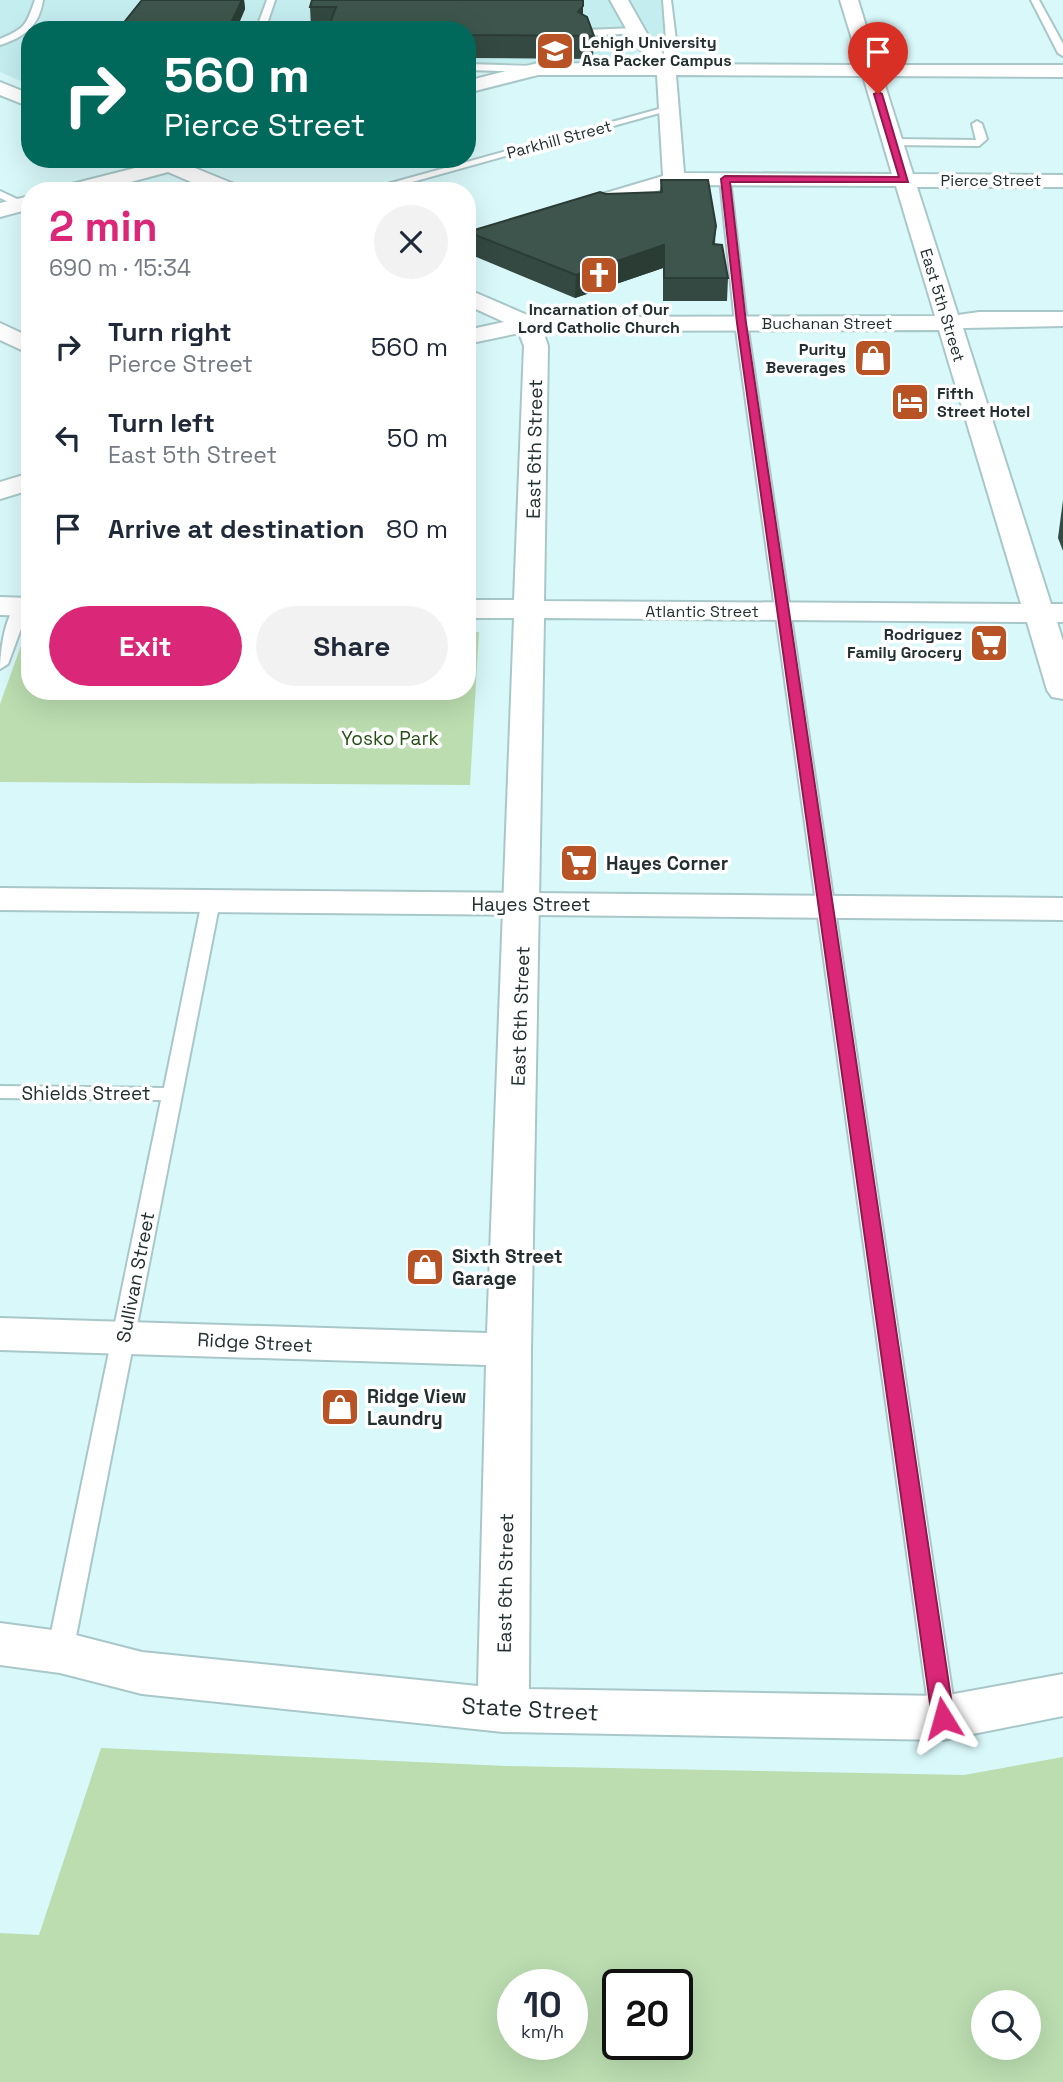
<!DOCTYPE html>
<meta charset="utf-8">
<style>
:root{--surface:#fff;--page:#f2f2f3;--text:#1f2937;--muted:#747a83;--accent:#db2777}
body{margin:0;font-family:"Space Grotesk",sans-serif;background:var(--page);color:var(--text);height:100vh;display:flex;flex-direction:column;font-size:26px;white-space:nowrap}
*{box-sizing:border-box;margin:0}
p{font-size:23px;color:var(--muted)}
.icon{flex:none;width:38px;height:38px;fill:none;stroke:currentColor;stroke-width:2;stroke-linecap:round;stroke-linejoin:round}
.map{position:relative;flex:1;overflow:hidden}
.panel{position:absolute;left:21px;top:182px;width:455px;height:518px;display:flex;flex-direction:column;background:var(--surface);border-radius:28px;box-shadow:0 7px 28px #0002}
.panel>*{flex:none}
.guide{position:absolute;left:21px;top:21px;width:455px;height:147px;border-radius:28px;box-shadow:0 7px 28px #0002;background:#00695c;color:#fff;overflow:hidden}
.buttons{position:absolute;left:971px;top:1990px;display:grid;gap:14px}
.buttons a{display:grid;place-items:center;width:70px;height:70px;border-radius:50%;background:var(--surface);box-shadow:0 7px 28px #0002;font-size:35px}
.speed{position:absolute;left:497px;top:1969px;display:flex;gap:14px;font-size:35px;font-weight:700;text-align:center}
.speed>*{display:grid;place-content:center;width:91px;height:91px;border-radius:50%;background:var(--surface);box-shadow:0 7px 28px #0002;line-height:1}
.speed small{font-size:18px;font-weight:400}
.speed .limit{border:4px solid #111;border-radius:10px;background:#fff;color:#111}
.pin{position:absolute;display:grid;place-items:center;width:60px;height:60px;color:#fff;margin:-72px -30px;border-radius:50% 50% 50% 0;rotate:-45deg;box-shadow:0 0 7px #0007}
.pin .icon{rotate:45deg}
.me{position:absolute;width:77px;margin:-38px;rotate:352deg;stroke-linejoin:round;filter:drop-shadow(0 0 5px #0008)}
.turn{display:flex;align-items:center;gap:24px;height:147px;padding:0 28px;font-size:32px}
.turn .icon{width:91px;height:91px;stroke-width:2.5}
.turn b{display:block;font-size:49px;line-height:60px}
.round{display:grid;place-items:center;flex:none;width:74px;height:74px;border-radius:37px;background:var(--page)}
.summary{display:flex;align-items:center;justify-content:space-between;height:119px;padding:0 28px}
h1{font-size:42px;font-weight:700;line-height:52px;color:var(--accent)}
.action{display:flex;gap:14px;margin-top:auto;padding:14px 28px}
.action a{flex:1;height:80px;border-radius:42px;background:var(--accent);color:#fff;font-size:28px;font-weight:700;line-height:80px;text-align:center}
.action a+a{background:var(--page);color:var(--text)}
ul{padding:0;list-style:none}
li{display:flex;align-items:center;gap:21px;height:91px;padding:0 28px}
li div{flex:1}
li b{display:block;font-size:26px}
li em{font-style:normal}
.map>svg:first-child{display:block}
</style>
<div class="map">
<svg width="1063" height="2082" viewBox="0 0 1063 2082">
<rect width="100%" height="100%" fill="#d9f8fa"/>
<!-- built -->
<polygon fill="#c4edf0" points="0,0 663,0 665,38 615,63 467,63 467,30 30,30 30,85 0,72"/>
<!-- green -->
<g fill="#bbddb0" fill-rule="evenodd">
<polygon points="27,629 30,629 30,691 467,691 467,631 479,632 470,785 0,782 0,704"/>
<path d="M101,1748l406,18 457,9 99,-18v325h-1063v-149l39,2zM513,1984h59v60h-59zM677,1984v60h-59v-60zM1029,2002v46h-45v-46z"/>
</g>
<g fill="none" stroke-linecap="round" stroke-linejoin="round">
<defs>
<g id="lane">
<path d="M43,0c-4,26 -18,37 -43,45v-6c26,-11 26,-14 35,-39z"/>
<polygon points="267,0 275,0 265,30 256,30"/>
<polygon points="663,0 671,0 676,40 671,69 666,72 661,69 666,40"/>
<polygon points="1031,0 1039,0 1063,44 1063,56 1058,53"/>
<polygon points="636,28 639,29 639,33 585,36 580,33 585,30"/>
<polygon points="467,64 538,66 543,69 538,72 467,70"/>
<polygon points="666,107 674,109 380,191 362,191"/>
<polygon points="977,121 982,124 987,139 979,146 893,145 888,142 893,139 976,140 972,124"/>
<polygon points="725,176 730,179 747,323 956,1718 952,1726 943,1729 934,1726 930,1718 735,323 720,179"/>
<polygon points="0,191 30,205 30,212 0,198"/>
<path d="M22,603l7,4 -21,57 -8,5c0,-16 5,-62 22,-66z"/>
<polygon points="211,896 220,901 73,1652 69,1659 60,1662 51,1659 47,1652 161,1100 0,1098 0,1086 164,1088 202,901"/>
</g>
<g id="street">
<path d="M610,0h18l22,39 22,25 188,1 -20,-65h18l20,65h185v12l-181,-1 31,98 150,1v12h-146l41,128 21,-3h84v14l-100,2 88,276h12v18h-6l6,19v58l-11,-2 -5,-7 -20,-68 -483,-4 -13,732 -2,339 414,7 120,-22v42l-120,24 -440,-8 -361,-38 -82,-21 -60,-8v-42l60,8 82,21 336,34 8,-321 -486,-15v-32l487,15 27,-715h-47v-18h47l10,-254 -5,-13 -52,11v-14l37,-8 -37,-17v-16l65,28 403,-1 -39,-130 -221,-1 -87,28h-16l-3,-5 3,-5 91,-27 -6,-101h-119l-71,18v-12l71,-18 114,1 -19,-23zM676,75l187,1 29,98 -208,-1zM939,330l82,274 -477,-3 4,-255 -5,-15z"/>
<polygon points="0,82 30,94 30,107 0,95"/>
<polygon points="202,159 199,163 190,166 239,186 241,191 212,191 168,172 97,191 62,191 64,186 151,164 149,159"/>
<polygon points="30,196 30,209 0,217 0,203"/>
<polygon points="0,323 30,337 30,354 0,340"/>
<polygon points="30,473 30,490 0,499 0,482"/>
<polygon points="0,597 30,598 30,616 0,615"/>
</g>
<polygon id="secondary" points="0,888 1063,898 1063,920 0,910"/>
</defs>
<!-- lane casing -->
<use href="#lane" stroke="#a9c7c9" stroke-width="4"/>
<!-- street casing -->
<use href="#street" stroke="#a9c7c9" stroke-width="4"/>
<!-- secondary casing -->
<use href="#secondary" stroke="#a9c7c9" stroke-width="4"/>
<!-- lane -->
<use href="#lane" fill="#fff" fill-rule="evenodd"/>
<!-- street -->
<use href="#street" fill="#fff" fill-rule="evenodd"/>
<!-- secondary -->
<use href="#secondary" fill="#fff" fill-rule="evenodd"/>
</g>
<!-- wall -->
<g fill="#344941">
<polygon points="142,0 244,0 245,9 236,30 118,30"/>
<polygon points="312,0 583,15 594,36 593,59 467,58 467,30 311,28 310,7"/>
<polygon points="661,180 716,226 715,244 728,278 727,301 663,301 663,268 575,298 469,254 468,232 606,194 660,192"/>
<polygon points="1063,500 1063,551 1058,538"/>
</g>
<!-- shaded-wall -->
<g fill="#2b3c35">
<polygon points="242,0 244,0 245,9 236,30 231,30 230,25"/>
<polygon points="583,6 583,28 578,12"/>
<polygon points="664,245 663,268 575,298 576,275"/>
</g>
<!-- building -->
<g fill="#3d554c" stroke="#2b3c35" stroke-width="2">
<polygon points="142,0 242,0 230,25 217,25 215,30 118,30"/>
<polygon points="312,0 583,0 583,6 578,12 587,17 594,36 467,35 467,30 328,29 336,7 310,7"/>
<polygon points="661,180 708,180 716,226 713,244 722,245 728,278 664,278 664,245 576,275 468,232 600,192 606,194 662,192"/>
</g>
<!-- route -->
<polygon fill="#db2777" stroke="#8e194d" stroke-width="2" points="878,92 882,94 908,182 730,182 746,323 954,1718 950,1724 943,1727 935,1724 932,1718 737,323 721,179 725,176 899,177 874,94"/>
<!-- icons -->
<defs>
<symbol id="university-square" viewBox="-11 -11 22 22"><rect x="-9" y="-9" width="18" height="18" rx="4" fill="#b85325" stroke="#fff"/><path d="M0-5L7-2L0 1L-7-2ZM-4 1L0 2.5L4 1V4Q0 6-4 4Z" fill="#fff"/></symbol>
<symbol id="church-square" viewBox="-11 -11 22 22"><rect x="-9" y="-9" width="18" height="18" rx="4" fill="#b85325" stroke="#fff"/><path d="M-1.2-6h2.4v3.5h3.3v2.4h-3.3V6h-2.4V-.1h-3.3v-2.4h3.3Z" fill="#fff"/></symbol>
<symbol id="shop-square" viewBox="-11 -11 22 22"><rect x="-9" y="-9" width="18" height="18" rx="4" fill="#b85325" stroke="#fff"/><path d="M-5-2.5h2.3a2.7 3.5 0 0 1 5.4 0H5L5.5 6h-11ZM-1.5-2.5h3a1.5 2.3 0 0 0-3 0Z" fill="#fff"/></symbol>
<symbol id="hotel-square" viewBox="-11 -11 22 22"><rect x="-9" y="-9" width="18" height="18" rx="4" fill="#b85325" stroke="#fff"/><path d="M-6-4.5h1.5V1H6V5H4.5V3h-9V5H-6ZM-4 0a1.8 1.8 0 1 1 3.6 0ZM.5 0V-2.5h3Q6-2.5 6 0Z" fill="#fff"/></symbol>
<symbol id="supermarket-square" viewBox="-11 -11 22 22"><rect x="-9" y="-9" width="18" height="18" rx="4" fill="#b85325" stroke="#fff"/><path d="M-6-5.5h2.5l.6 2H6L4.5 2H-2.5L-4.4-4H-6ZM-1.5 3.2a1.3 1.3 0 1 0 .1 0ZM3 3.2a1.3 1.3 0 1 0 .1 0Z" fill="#fff"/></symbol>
</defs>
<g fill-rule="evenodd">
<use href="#university-square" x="533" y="29" width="44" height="44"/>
<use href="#church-square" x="577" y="253" width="44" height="44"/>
<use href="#shop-square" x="851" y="336" width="44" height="44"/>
<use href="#hotel-square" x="888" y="380" width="44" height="44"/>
<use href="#supermarket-square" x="967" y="621" width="44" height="44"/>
<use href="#supermarket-square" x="557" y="841" width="44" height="44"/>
<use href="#shop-square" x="403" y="1245" width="44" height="44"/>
<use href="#shop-square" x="318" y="1385" width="44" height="44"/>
</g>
<g text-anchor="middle" stroke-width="7" stroke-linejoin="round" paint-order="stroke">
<!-- far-poi labels -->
<g font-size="16" font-weight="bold" fill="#232f30" stroke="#fff" text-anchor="start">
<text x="582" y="48">Lehigh University<tspan x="582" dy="18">Asa Packer Campus</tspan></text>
<text x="599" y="315" text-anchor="middle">Incarnation of Our<tspan x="599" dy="18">Lord Catholic Church</tspan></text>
<text x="846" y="355" text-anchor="end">Purity<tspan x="846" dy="18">Beverages</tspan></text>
<text x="937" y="399">Fifth<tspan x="937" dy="18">Street Hotel</tspan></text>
<text x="962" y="640" text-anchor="end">Rodriguez<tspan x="962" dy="18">Family Grocery</tspan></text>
</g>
<!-- far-street labels -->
<g font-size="16" fill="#232f30" stroke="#fff">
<text transform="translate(559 139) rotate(-15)" y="6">Parkhill Street</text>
<text x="991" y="186">Pierce Street</text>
<text transform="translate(943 305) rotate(73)" y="6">East 5th Street</text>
<text x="827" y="329">Buchanan Street</text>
<text x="702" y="617">Atlantic Street</text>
</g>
<!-- street labels -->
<g font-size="19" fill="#232f30" stroke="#fff">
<text transform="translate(534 449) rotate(-89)" y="7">East 6th Street</text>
<text x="531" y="911">Hayes Street</text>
<text transform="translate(520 1016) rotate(-88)" y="7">East 6th Street</text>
<text x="86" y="1100">Shields Street</text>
<text transform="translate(135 1277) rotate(-79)" y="7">Sullivan Street</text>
<text transform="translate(255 1342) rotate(3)" y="7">Ridge Street</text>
<text transform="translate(505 1583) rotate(-89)" y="7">East 6th Street</text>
</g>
<!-- park labels -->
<g font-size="19" fill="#264f15" stroke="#fff">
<text x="390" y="745">Yosko Park</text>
</g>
<!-- poi labels -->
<g font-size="19" font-weight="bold" fill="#232f30" stroke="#fff" text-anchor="start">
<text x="606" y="870">Hayes Corner</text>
<text x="452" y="1263">Sixth Street<tspan x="452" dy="22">Garage</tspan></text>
<text x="367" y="1403">Ridge View<tspan x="367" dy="22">Laundry</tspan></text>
</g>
<!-- near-street labels -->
<g font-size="23" fill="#232f30" stroke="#fff">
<text transform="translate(530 1709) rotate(3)" y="8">State Street</text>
</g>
</g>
</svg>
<div class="buttons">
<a><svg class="icon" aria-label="search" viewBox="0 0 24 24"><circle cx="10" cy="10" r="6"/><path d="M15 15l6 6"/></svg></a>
</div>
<div class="speed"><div>10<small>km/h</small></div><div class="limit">20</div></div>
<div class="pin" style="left:878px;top:94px;background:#d93025"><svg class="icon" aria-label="arrive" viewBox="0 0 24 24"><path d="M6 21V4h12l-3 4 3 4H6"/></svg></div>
<svg class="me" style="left:943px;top:1718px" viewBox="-20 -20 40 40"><path d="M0-17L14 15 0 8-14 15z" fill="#db2777" stroke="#fff" stroke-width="4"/></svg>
<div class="guide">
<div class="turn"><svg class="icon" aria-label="right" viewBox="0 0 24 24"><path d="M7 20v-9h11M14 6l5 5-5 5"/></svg><div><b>560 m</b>Pierce Street</div></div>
</div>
<section class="panel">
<div class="summary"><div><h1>2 min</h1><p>690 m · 15:34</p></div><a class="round"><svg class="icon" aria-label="close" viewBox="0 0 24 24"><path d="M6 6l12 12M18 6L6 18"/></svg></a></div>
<ul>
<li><svg class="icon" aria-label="right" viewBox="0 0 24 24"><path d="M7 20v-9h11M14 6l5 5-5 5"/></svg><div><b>Turn right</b><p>Pierce Street</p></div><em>560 m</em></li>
<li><svg class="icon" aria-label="left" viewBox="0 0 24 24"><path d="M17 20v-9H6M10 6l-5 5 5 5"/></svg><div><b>Turn left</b><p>East 5th Street</p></div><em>50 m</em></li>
<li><svg class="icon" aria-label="arrive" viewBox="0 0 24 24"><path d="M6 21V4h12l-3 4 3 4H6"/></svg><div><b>Arrive at destination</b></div><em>80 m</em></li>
</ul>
<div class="action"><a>Exit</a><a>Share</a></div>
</section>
</div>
